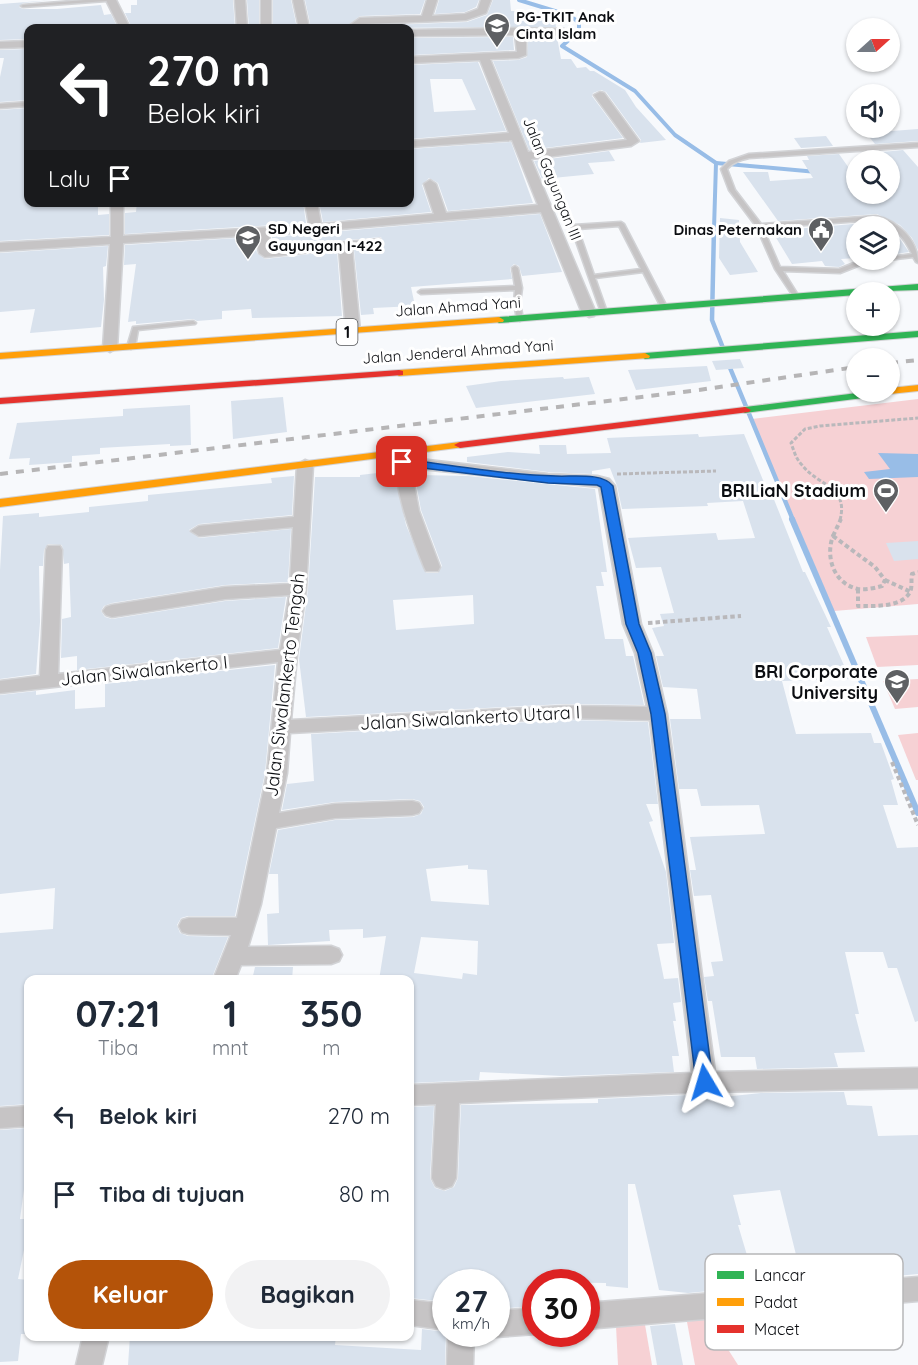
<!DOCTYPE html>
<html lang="id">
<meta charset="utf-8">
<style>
:root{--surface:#fff;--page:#f2f2f3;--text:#1f2937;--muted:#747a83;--accent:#b45309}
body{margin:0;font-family:Quicksand,sans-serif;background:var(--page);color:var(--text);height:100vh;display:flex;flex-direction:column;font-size:22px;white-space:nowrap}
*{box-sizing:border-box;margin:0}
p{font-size:20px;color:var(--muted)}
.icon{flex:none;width:33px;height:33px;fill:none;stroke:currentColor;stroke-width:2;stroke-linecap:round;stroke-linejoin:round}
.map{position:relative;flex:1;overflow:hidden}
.drawer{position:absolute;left:24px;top:975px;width:390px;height:366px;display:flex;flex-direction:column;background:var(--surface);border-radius:12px;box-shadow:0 2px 4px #0004}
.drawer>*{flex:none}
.guide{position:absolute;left:24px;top:24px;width:390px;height:183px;border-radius:12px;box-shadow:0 2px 4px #0004;background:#202124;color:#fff;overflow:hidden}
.needle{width:39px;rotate:69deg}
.tools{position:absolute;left:846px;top:18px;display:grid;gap:12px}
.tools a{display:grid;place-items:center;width:54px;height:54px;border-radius:50%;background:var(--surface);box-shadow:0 2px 4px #0004;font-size:30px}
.speed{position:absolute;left:432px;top:1269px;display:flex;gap:12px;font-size:30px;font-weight:700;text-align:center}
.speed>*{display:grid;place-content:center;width:78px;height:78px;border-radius:50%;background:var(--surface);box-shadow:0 2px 4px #0004;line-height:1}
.speed small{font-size:15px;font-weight:400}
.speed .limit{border:9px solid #d22;background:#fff;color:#111}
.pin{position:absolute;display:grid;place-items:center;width:51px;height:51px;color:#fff;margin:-26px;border-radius:12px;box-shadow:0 3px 9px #0006}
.me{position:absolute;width:66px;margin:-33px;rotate:353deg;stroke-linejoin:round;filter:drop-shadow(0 0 4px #0008)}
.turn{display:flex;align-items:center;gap:21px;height:126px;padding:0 24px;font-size:27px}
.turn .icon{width:78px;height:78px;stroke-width:2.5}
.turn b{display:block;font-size:42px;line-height:51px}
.then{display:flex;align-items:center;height:57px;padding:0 24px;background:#0003;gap:12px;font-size:22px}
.eta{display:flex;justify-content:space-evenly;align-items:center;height:102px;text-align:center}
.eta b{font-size:36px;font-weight:700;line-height:42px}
.cta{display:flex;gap:12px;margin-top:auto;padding:12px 24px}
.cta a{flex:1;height:69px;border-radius:36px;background:var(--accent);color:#fff;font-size:24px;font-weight:700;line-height:69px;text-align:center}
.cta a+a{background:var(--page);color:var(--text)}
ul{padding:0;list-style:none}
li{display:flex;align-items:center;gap:18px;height:78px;padding:0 24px}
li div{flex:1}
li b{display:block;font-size:22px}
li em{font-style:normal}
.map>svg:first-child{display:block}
</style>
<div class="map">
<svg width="918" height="1365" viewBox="0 0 918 1365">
<rect width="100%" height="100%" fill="#f7f9fc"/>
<!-- green -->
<g fill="#f6d1d4">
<polygon points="918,399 918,604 834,611 752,419"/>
<polygon points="918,635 918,665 877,667 866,637"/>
<polygon points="918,679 918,707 895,709 883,681"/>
<polygon points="918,733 918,780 916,780 898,735"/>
<polygon points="708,1318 738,1365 695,1365 687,1322"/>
<polygon points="644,1319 652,1365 618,1365 616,1326"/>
</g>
<!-- water -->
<polygon fill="#98bde7" points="878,453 918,454 918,477 869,479 864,472 890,469"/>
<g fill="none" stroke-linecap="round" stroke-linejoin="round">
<!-- stream-far2 -->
<g stroke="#98bde7" stroke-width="4">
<polyline points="519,0 568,15 579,22 579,31 562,46 635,91 675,135 716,163 714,229"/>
<polyline points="716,163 817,172"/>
</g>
<!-- stream-far1 -->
<g stroke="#98bde7" stroke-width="4.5">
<polyline points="714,228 712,320 723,348"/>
<polyline points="728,363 793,520"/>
</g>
<!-- stream -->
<polyline stroke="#98bde7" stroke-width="6" points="792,519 918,813"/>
</g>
<!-- building -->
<g fill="#d9e2ed" fill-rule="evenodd">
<polygon points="54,0 23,3 19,7 23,9 57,9 101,5 104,15 111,14 118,28 28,28 28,39 0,40 0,4"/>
<polygon points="137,0 233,0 235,28 132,28 125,13 131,13 131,5 137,5"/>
<polygon points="247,0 259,0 259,28 249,28"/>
<polygon points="273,0 291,0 297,28 273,28"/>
<polygon points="305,0 425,0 420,14 360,16 344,28 311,28"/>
<polygon points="439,0 479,0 476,7 465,12 435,14"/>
<polygon points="493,0 510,0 511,11 516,11 520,16 554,15 556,27 360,28 364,26 467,22 487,15"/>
<polygon points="513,37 514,50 412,55 410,38"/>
<polygon points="528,37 557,37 561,59 571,59 577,68 586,67 590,71 594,71 625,90 636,107 666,140 640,143 641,140 606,92 601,90 593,93 592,96 623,138 529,150 493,61 518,60 527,57"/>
<polygon points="28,49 28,100 0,102 0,77 4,58 0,58 0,50"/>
<path d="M478,62l28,69 -96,8v-74zM430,79h32l14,31 -42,2z"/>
<polygon points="28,108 28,202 98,202 98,215 109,214 109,235 0,241 0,110"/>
<polygon points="918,129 918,141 875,144 866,133"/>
<polygon points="826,136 833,146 801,148 794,138"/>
<polygon points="511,142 533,203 448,211 438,183 429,178 422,185 431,212 323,222 319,202 410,202 410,149"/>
<polygon points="903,150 918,167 918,250 912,238 900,225 877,214 778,221 743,172 768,172 770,181 813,178 802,160 809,160 807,156 839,154 856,178 856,194 890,194 890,160 882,152"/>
<polygon points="609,151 615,161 588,163 594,174 542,179 534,161"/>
<polygon points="137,202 242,202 242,205 303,202 306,223 125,234 125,213 136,212"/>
<polygon points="540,214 562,272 522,276 519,266 514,264 510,268 512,279 411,287 415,306 373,308 374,314 361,315 354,250 380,247 383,243 381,237 273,247 272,237"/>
<polygon points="720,218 739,220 740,242 758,272 730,275 719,258"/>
<polygon points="876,222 887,226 856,226 856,258 841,259 845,264 839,267 825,266 822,261 792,264 772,231"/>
<polygon points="890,228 900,239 909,252 890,255"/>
<polygon points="254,237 257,253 265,259 337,251 342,316 252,318 251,309 222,311 222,319 197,321 193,319 136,324 136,321 128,322 136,264 124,265 125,245"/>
<polygon points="108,246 106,266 103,267 104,300 101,327 30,333 35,309 0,312 0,253"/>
<polygon points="740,359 744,368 716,370 712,361"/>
<polygon points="707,366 711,381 636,390 628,370"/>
<polygon points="563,377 564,379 589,377 595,394 476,408 466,386 501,381"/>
<polygon points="283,397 287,432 233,439 231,401"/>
<polygon points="190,405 191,445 170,446 170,444 100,448 100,454 72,456 72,462 29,465 30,458 9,459 17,423 123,416 123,409"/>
<polygon points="698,434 699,437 744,434 770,497 773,497 803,572 805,572 831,627 827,627 850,679 782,681 796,734 871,733 874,743 881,743 894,779 891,780 898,805 883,805 897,848 918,847 918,1021 915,1022 897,968 888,968 883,952 845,952 859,1014 855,1014 865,1052 834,1053 838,1067 757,1069 755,1057 721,1057 712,1001 708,1001 704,977 714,976 711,962 723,961 711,895 694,896 690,870 696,870 690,837 765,834 759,805 701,806 697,789 679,789 670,719 701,719 697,689 663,687 656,656 664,656 652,628 664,626 660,614 674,613 661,567 636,568 628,538 716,533 718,540 755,538 743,501 707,503 708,506 622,509 617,486 610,468 592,471 592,474 548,472 467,462 467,457 508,452 540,454 539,445 566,445 567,454 611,453 607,438"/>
<path d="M386,469l8,1 12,55 20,48h12l4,-7 -21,-56 -7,-38h6l-1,3 49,1 127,13 12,83h-6l3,14h-8l9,53h18l3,17h7l11,49 -79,-1 -259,13 -7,-58 9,-70 7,-112h45v-2l26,-3zM473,595l1,29 -78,6 -3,-30z"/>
<polygon points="294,476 292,515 199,524 189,530 199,538 291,529 288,582 225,585 112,603 104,606 101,611 105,617 112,619 225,601 286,597 278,648 77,670 77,656 61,658 62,619 71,617 69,563 64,564 62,545 48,544 44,550 43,566 39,566 40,622 36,674 0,679 0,570 3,516 39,513 39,517 89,512 89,507 148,501 148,495 272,483 271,478"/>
<polygon points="918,541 918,559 894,561 886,543"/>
<polygon points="275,665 265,773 235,916 188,916 181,918 177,925 180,933 188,936 228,937 211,980 28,980 28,1104 0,1106 0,933 53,929 55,888 0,894 0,695 36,691 36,695 75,690 75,709 105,707 105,684"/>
<path d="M565,720l83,2 10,82h-12l7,17 -4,1 17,50 8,71 -17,1 7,35 14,-1 3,24 -8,1 3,18h-3l6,35h-7l2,16 -112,4 -82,-4 -1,8 -69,3v-103h-31l7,-44 -23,2v-9l-34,1 1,11 -62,4 -1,-31 12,-1 -1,-39h-9l9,-44 57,-10 78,-3 8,-3 3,-7 -4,-6 -8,-2 -77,3 -53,8 5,-26 27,-3 -3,-47zM468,865v4l19,1 2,35 -58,-4 -5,-32zM421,937l57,4 -1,34 -14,-2 -1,6 -48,-6z"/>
<polygon points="255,967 293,967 292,980 252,980"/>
<polygon points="844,1092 847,1105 872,1106 878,1136 918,1135 918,1274 841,1281 838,1272 823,1273 822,1269 800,1271 780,1190 733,1195 741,1225 738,1225 755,1282 730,1286 731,1289 688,1293 659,1290 635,1184 628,1184 628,1288 606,1286 606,1283 536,1282 536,1306 496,1309 496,1282 446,1282 446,1302 410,1298 410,1107 434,1106 430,1178 435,1188 445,1191 454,1187 458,1178 461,1105 598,1103 598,1099 713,1094 714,1098 761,1093"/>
<polygon points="28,1128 28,1159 20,1219 28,1219 28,1250 24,1250 18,1279 28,1280 28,1334 21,1334 18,1361 0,1362 0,1130"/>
<polygon points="675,1324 683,1365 657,1365 650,1326"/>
<polygon points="422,1329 446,1332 445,1365 128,1365 130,1336 336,1336 335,1345 421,1350"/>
</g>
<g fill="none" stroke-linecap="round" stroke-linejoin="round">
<defs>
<g id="lane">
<polygon points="85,0 108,0 106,1 23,7 21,6 23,5"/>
<polygon points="28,102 28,106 0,108 0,104"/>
<path d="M918,143v4l-169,11c-8,2 -16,4 -22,11l8,21 26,34 115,-8c22,5 42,24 42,47l-2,-1 -3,-5 -25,3h2v-3l22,-3c-8,-16 -18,-30 -36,-34l-113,8 17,39 59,2 20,-8 28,-1 -3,2 -24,3 -20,8 -57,-2 15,24 -3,2 -2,-1 -18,-27 -19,-43 -27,-36 -8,-21 8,-8 20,-7z"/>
<path d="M621,222l3,2 43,83 -1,1h-4l-1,-1 -18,-35 -48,6 12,34 -3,2 -3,-2 -30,-85 3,-2zM619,226l22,43 -47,6 -16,-46z"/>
<polygon points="515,266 518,268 522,288 520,303 523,319 522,320 520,321 517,319 514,303 515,290 421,294 418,292 421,290 515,286 512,268"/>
<polygon points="193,321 196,323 195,324 138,330 135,347 131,349 127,347 133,327"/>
</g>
<g id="street">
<polygon points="106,0 116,0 130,28 120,28"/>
<polygon points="235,0 245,0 247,28 237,28"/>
<rect x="261" y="0" width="10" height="28"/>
<polygon points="293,0 303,0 309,28 299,28"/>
<polygon points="427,0 437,0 432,16 465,14 478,9 481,0 491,0 486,13 466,20 363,24 357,28 346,28 360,18 422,16"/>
<polygon points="520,28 564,29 569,32 564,35 526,35 526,55 518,58 490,59 528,152 627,140 594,95 600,92 604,93 639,141 631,146 531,159 596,313 594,316 589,317 582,313 541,212 269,235 271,249 380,239 381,242 380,245 352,248 360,331 353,335 346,331 339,249 265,257 259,253 256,235 123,243 117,348 110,352 103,348 110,244 0,251 0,243 111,237 111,202 123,202 123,236 309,225 305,202 317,202 321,224 434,214 424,184 430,180 436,184 446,213 538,205 512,140 410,147 410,141 509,133 480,60 410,63 410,57 517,52 515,35 410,36 410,30"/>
<polygon points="28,41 28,47 0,48 0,42"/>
<path d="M403,448l5,2 3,8 137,16 49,2 12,3 6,7 26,138 12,29 14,61 48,358 203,-4v20l-213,4 -246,11 -3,75 -4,8 -8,3 -8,-3 -4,-8 4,-74 -26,1v-20l282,-12 -42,-353 -85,-2 -275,15 -3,40 -8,40 56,-9 77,-3 7,2 3,5 -3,5 -7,2 -77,3 -59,10 -15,76 -13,43 83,-1 8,3 3,6 -3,6 -8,3 -90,1 -6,15h-22l18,-45 -42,-1 -7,-2 -3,-6 3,-6 7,-2h48l30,-145 11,-111 -278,31v-12l40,-5 6,-126 2,-4h12l2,4 -4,124 222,-24 9,-55 -64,4 -113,18 -6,-2 -3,-4 3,-4 6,-2 113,-18 65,-3 3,-57 -94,9 -8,-5 8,-5 95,-9 3,-52 8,-5 5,2 3,3 -7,124 -9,66 -6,65 274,-14 82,1 -12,-54 -12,-29 -24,-137 -188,-19 8,43 21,56 -2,4h-12l-2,-4c-15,-38 -29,-74 -29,-114z"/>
<polygon points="28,1106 28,1126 0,1128 0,1108"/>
<polygon points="918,1277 918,1301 586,1329 586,1303"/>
<polygon points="410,1300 446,1304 446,1330 410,1325"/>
<polygon points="536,1308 536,1334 496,1337 488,1334 496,1334 496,1311"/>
<polygon points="448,1334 474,1334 473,1365 447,1365"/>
<polygon points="83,1336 109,1336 102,1365 76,1365"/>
</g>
<g id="fast">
<polygon points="918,284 918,290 856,292 856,295 499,323 494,320 499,317"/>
<polygon points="918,331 918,337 645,359 640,356 645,353"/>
<polygon points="890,389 892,392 887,395 745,413 739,410 745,407 865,392 890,392"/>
</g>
<g id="slow">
<polygon points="499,317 504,320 503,322 0,359 0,353"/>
<polygon points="645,353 650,356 649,358 399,376 394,373 399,370"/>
<polygon points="918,385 918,391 890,394 885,392 890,392 890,388"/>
<polygon points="460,442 464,443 464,447 0,507 0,499"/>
</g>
<g id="jam">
<polygon points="399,370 403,371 403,375 0,404 0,398"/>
<polygon points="745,407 751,410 749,412 460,448 454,445 460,442"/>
</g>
</defs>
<!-- lane casing -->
<use href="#lane" stroke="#d2d3d6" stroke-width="3"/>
<!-- street casing -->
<use href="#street" stroke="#d2d3d6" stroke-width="3"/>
<!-- fast casing -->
<use href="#fast" stroke="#d2d3d6" stroke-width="2"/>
<!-- slow casing -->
<use href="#slow" stroke="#d2d3d6" stroke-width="2"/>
<!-- jam casing -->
<use href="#jam" stroke="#d2d3d6" stroke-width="2"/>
<!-- path-far1 -->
<g stroke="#b9b8bb" stroke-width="3" stroke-dasharray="4 2" stroke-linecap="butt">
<polyline points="617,474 716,471"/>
<path d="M840,520c9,-34 -22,-34 -38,-55 -6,-6 -8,-14 -11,-22l14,-14 15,-3 98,-8"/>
</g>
<!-- path -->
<g stroke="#b9b8bb" stroke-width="4" stroke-dasharray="4.5 3" stroke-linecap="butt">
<path d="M833,536l42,31 10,13 -3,6c-7,2 -16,4 -24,3 -24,-5 -33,-32 -25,-53z"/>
<polyline points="833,536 841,519"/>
<polyline points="885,580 911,592"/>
<path d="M858,589v17c15,0 48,2 53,-17 1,-5 0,-10 1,-15l6,-2"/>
<polyline points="648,623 741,616"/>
<polyline points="892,762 918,825"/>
</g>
<!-- lane -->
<use href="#lane" fill="#c6c4c5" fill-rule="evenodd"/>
<!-- street -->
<use href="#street" fill="#c6c4c5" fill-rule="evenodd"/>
<!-- fast -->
<use href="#fast" fill="#30b455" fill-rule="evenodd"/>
<!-- slow -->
<use href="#slow" fill="#ff9f0a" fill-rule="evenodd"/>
<!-- jam -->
<use href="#jam" fill="#e5322d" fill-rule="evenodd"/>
<!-- rail -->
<g stroke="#b6b5b6" stroke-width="4" stroke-dasharray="8 8" stroke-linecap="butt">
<polyline points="890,363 918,360"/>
<polyline points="0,474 699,390 856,367"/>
</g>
</g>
<!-- route -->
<path fill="#1a73e8" stroke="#114b97" stroke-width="1.5" d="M402,459c51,6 103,16 154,17 16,1 46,-4 57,10l26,138 12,29 14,61 48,368 -2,5 -6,2 -6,-2 -3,-5 -45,-368 -13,-61 -12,-29 -25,-137 -4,-2 -49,-2 -150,-18 -2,-3z"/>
<!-- icons -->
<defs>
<symbol id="school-pin" viewBox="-11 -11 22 30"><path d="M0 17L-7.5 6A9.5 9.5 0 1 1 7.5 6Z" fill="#5e6063" stroke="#fff"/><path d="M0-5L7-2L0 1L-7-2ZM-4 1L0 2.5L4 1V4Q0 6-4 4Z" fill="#fff"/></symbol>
<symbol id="civic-pin" viewBox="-11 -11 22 30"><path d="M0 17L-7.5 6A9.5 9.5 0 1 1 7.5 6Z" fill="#5e6063" stroke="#fff"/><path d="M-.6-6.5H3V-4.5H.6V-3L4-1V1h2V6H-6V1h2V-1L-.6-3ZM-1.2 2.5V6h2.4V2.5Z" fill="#fff"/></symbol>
<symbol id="stadium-pin" viewBox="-11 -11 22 30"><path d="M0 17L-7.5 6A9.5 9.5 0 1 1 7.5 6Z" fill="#5e6063" stroke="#fff"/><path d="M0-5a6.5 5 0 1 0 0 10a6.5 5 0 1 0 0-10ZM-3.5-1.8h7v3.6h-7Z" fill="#fff"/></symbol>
<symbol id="university-pin" viewBox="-11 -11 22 30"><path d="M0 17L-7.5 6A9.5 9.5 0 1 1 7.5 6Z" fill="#5e6063" stroke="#fff"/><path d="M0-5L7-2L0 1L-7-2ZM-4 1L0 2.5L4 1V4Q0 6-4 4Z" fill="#fff"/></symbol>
</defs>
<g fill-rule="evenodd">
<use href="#school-pin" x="482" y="11" width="30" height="40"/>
<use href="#civic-pin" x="806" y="215" width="30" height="40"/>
<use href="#school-pin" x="233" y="223" width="30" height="40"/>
<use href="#stadium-pin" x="871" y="476" width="30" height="40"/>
<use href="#university-pin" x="882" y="667" width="30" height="40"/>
</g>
<g text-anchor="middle" stroke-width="6" stroke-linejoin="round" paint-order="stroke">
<!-- far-poi labels -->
<g font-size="15" font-weight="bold" fill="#0b0d11" stroke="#fff" text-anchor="start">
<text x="516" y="22">PG-TKIT Anak<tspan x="516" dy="17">Cinta Islam</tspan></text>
<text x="268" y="234">SD Negeri<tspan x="268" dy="17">Gayungan I-422</tspan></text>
<text x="802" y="235" text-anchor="end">Dinas Peternakan</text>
</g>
<!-- far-street labels -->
<g font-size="15" fill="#0b0d11" stroke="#fff">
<text transform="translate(552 179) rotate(68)" y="5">Jalan Gayungan III</text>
<text transform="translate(458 307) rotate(-4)" y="5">Jalan Ahmad Yani</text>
<text transform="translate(458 352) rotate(-4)" y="5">Jalan Jenderal Ahmad Yani</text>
</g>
<!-- shield labels -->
<rect fill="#fff" stroke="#545658" stroke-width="1.5" x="336.5" y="319" width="21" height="26" rx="4.5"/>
<g font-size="16" font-weight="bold" fill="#0b0d11">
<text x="347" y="338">1</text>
</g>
<!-- poi labels -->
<g font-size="18" font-weight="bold" fill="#0b0d11" stroke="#fff" text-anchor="end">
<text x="866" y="497">BRILiaN Stadium</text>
<text x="878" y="678">BRI Corporate<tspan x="878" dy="21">University</tspan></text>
</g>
<!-- street labels -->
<g font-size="18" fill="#0b0d11" stroke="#fff">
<text transform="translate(144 671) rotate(-6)" y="6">Jalan Siwalankerto I</text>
<text transform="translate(285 685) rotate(-83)" y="6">Jalan Siwalankerto Tengah</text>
<text transform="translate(470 718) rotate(-3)" y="6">Jalan Siwalankerto Utara I</text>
</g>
</g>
<!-- legend -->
<rect x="705" y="1254" width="198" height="96" rx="9" fill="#fff" stroke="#b6b6b8" stroke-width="1.5"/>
<rect x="717" y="1271" width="27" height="8" fill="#30b455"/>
<rect x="717" y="1298" width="27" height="8" fill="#ff9f0a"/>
<rect x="717" y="1325" width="27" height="8" fill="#e5322d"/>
<g font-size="16" fill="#0b0d11">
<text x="754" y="1281">Lancar</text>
<text x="754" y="1308">Padat</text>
<text x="754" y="1335">Macet</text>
</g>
</svg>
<div class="tools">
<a><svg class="needle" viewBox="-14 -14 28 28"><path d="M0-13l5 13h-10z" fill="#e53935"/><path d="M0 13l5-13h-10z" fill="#747a83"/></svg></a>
<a><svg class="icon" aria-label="sound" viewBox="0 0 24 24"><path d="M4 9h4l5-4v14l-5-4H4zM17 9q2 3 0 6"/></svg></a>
<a><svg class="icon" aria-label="search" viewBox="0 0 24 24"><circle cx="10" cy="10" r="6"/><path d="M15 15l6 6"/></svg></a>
<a><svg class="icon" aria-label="layers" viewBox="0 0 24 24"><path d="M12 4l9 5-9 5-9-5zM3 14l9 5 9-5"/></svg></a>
<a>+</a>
<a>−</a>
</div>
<div class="speed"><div>27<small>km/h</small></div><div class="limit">30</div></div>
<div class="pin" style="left:402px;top:462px;background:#d93025"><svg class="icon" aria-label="arrive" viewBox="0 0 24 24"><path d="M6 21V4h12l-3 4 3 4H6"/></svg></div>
<svg class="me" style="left:705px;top:1082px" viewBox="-20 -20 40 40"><path d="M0-17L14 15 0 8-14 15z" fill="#1a73e8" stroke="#fff" stroke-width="4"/></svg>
<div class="guide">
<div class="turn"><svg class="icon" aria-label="left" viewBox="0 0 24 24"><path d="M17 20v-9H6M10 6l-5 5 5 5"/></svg><div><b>270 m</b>Belok kiri</div></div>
<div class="then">Lalu<svg class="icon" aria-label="arrive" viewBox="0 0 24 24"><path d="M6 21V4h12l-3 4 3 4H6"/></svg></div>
</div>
<section class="drawer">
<div class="eta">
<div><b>07:21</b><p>Tiba</p></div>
<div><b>1</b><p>mnt</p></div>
<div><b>350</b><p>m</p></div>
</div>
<ul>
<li><svg class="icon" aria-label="left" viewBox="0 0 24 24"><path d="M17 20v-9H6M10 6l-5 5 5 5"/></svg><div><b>Belok kiri</b></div><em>270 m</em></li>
<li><svg class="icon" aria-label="arrive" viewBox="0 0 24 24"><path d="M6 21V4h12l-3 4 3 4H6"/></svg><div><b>Tiba di tujuan</b></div><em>80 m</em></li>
</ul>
<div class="cta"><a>Keluar</a><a>Bagikan</a></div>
</section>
</div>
